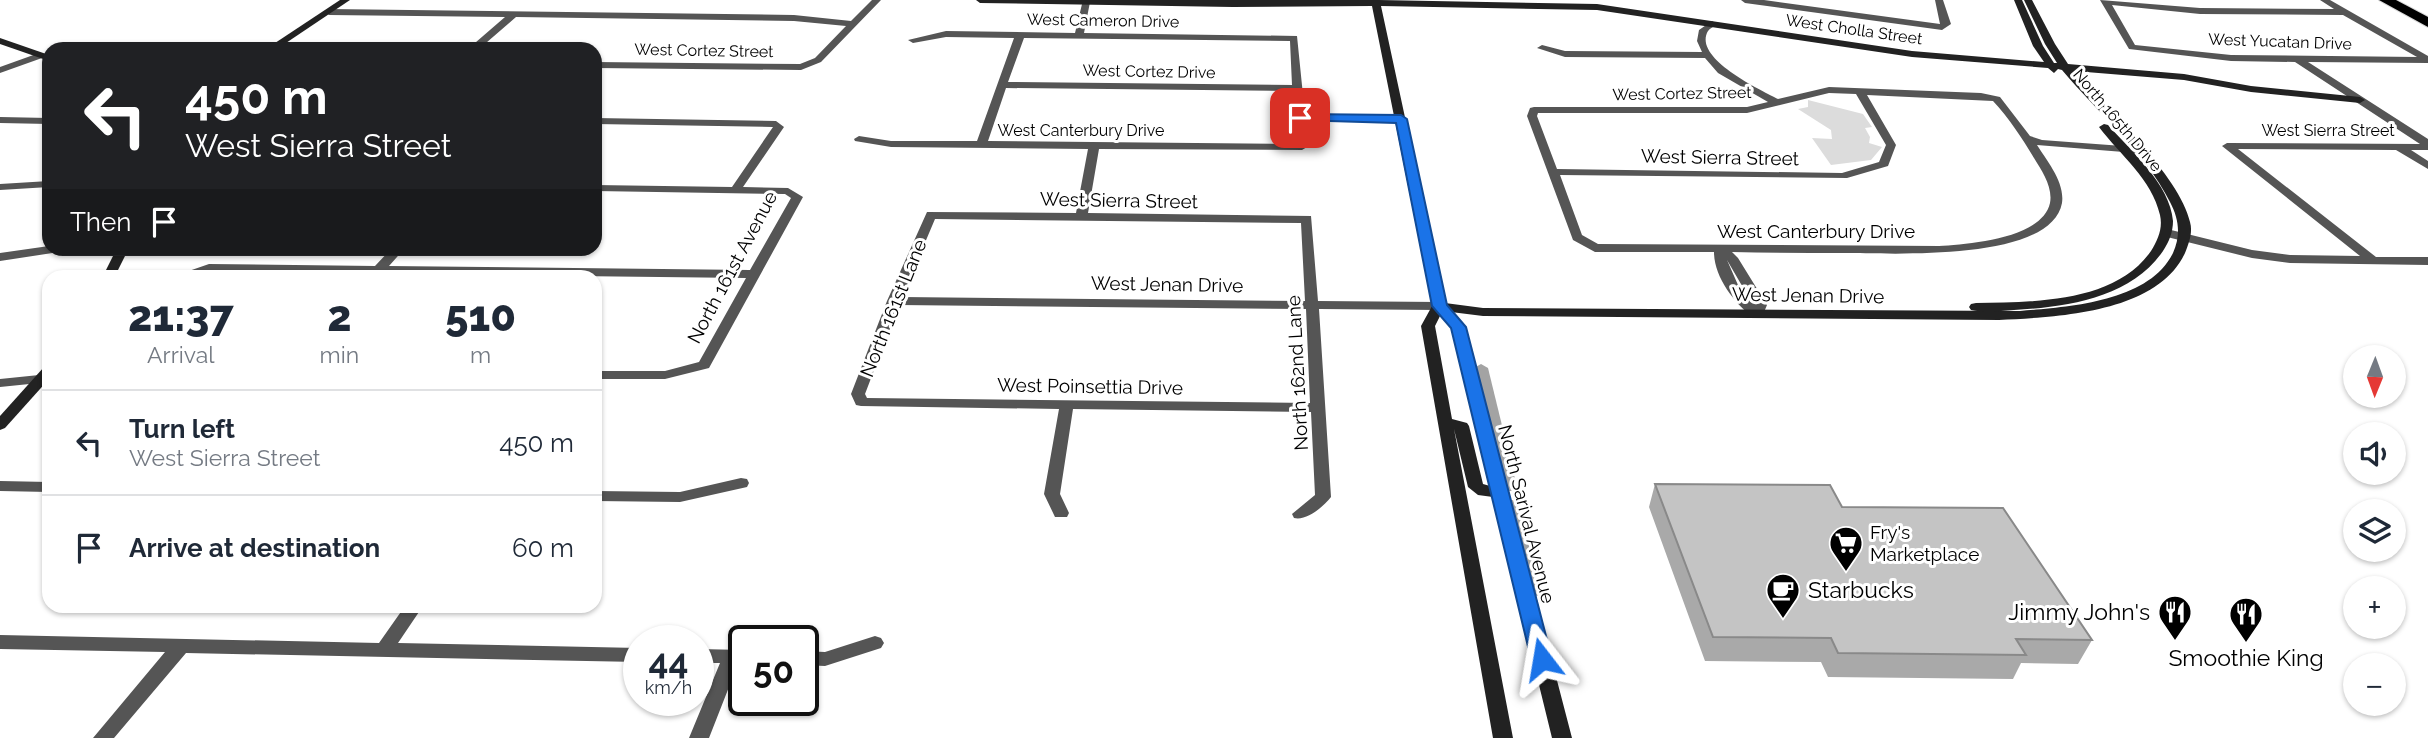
<!DOCTYPE html>
<meta charset="utf-8">
<style>
:root{--surface:#fff;--page:#f2f2f3;--text:#1f2937;--muted:#747a83;--line:#e0e1e3}
body{margin:0;font-family:Raleway,sans-serif;background:var(--page);color:var(--text);height:100vh;display:flex;flex-direction:column;font-size:26px;white-space:nowrap}
*{box-sizing:border-box;margin:0}
p{font-size:23px;color:var(--muted)}
.icon{flex:none;width:38px;height:38px;fill:none;stroke:currentColor;stroke-width:2;stroke-linecap:round;stroke-linejoin:round}
.map{position:relative;flex:1;overflow:hidden}
.side{position:absolute;left:42px;top:270px;width:560px;height:343px;display:flex;flex-direction:column;background:var(--surface);border-radius:21px;box-shadow:0 2px 5px #0004}
.side>*{flex:none}
.top-card{position:absolute;left:42px;top:42px;width:560px;height:214px;border-radius:21px;box-shadow:0 2px 5px #0004;background:#202124;color:#fff;overflow:hidden}
.needle{width:46px;rotate:181deg}
.tools{position:absolute;left:2343px;top:345px;display:grid;gap:14px}
.tools a{display:grid;place-items:center;width:63px;height:63px;border-radius:50%;background:var(--surface);box-shadow:0 2px 5px #0004;font-size:35px}
.speed{position:absolute;left:623px;top:625px;display:flex;gap:14px;font-size:35px;font-weight:700;text-align:center}
.speed>*{display:grid;place-content:center;width:91px;height:91px;border-radius:50%;background:var(--surface);box-shadow:0 2px 5px #0004;line-height:1}
.speed small{font-size:18px;font-weight:400}
.speed .limit{border:4px solid #111;border-radius:10px;background:#fff;color:#111}
.pin{position:absolute;display:grid;place-items:center;width:60px;height:60px;color:#fff;margin:-30px;border-radius:14px;box-shadow:0 4px 10px #0006}
.me{position:absolute;width:77px;margin:-38px;rotate:346deg;stroke-linejoin:round;filter:drop-shadow(0 0 5px #0008)}
.turn{display:flex;align-items:center;gap:24px;height:147px;padding:0 28px;font-size:32px}
.turn .icon{width:91px;height:91px;stroke-width:2.5}
.turn b{display:block;font-size:49px;line-height:60px}
.then{display:flex;align-items:center;height:66px;padding:0 28px;background:#0003;gap:14px;font-size:26px}
.eta{display:flex;justify-content:space-evenly;align-items:center;height:119px;text-align:center}
.eta b{font-size:42px;font-weight:800;line-height:49px}
ul{padding:0;list-style:none}
li{display:flex;align-items:center;gap:21px;height:105px;padding:0 28px;border-top:2px solid var(--line)}
li div{flex:1}
li b{display:block;font-size:26px}
li em{font-style:normal}
.map>svg:first-child{display:block}
</style>
<div class="map">
<svg width="2428" height="738" viewBox="0 0 2428 738">
<rect width="100%" height="100%" fill="#fff"/>
<!-- green -->
<polygon fill="#dcdcdc" points="1808,100 1863,114 1872,127 1865,128 1870,137 1869,143 1882,147 1871,160 1831,165 1812,138 1832,139 1831,130 1798,109 1808,107"/>
<g fill="none" stroke-linecap="round" stroke-linejoin="round">
<!-- canal -->
<g fill="#a3a3a3" fill-rule="evenodd">
<polygon points="1481,364 1488,368 1517,487 1515,491 1503,491 1501,487 1474,368"/>
<polygon points="1513,500 1519,501 1521,505 1542,591 1539,595 1533,597 1527,595 1524,591 1505,505 1507,501"/>
</g>
<defs>
<polygon id="highway" points="2379,0 2396,0 2428,17 2428,27"/>
</defs>
<!-- highway casing -->
<use href="#highway" stroke="#dbdbdb" stroke-width="2"/>
<!-- street -->
<g fill="#555" fill-rule="evenodd">
<polygon points="872,0 881,0 821,62 801,70 595,68 595,62 800,64 815,58 846,26 794,21 516,17 479,49 468,49 505,17 329,15 325,12 329,9 794,15 851,21"/>
<path d="M1083,0l7,2 -6,31 213,3 8,79 96,1 5,3 -5,3 -96,-1 2,26 -5,3 -203,-1 -11,64 223,3 7,85 121,1 7,4 -7,4 -120,-1 12,188c-8,10 -24,24 -37,21l-2,-4 23,-19 -4,-83 -238,-3 -13,85 9,19 -2,4h-12l-11,-23 15,-85 -198,-3 -5,-1 -5,-11 36,-93 40,-89 149,1 12,-64 -197,-2 -36,-6 -1,-2 5,-3 32,5h86l37,-103 -68,-1 -33,6 -5,-3 38,-9 129,2zM1024,38l266,3 2,44 -284,-3zM1006,88l287,3 3,53 -308,-3zM935,219l366,4 4,78 -403,-4zM899,305l407,4 4,94 -443,-5 -2,-4z"/>
<polygon points="1741,0 1764,0 1940,24 1935,0 1943,0 1951,24 1942,30 1745,3"/>
<path d="M2100,0l100,8 134,1 -14,-9h10l98,56v7l-120,-1 120,77v11h-17l17,11v8l-32,-19 -158,-1 138,108h52v8l-138,-2 -38,-5 -89,-22 -2,-3 2,-3 4,-1 85,21 38,5 70,1 -138,-110 5,-3 193,1 -125,-82 -64,-1 -102,-12zM2112,5l88,9 143,1 74,42 -186,-2 -96,-10z"/>
<path d="M1712,21l5,3c-3,3 -7,4 -9,7 -16,27 53,59 70,68l51,-12 152,6 19,4 30,39 12,4 94,7 5,3 -5,3 -99,-8c10,16 28,37 25,58 -11,60 -173,50 -218,50 -37,0 -75,0 -112,-1l6,6 29,47 -5,12h-10c-18,-15 -38,-40 -38,-65h-119l-22,-12 -46,-124 3,-8 4,-1h213l21,-5 -50,-29 -13,-15 -140,-1 -28,-9 5,-3 23,6 137,1 -5,-11 2,-11zM1829,93l27,1 30,51 -7,17 -37,11 -285,-4 -20,-53 1,-3h209zM1867,95l126,6c16,17 29,37 41,57 8,13 19,29 16,45 -8,36 -82,41 -111,43l-341,-2 -16,-9 -22,-60 287,3 41,-12 8,-21zM1727,260l25,43 -14,-18z"/>
<polygon points="39,53 44,56 42,58 0,73 0,67"/>
<polygon points="0,117 49,118 49,124 0,123"/>
<polygon points="595,118 776,121 784,127 743,187 788,188 803,197 709,368 665,379 595,379 595,371 665,371 699,362 746,278 210,272 197,276 181,276 183,273 209,264 375,266 392,248 405,248 389,266 750,270 791,198 785,194 595,191 595,185 732,187 773,127 595,124"/>
<polygon points="49,181 49,187 0,190 0,184"/>
<polygon points="49,246 49,248 65,248 59,252 0,261 0,253"/>
<polygon points="49,374 49,382 0,387 0,379"/>
<polygon points="741,478 747,479 749,483 747,487 680,502 595,501 595,491 680,492"/>
<polygon points="0,481 49,482 49,492 0,491"/>
<polygon points="405,606 423,606 398,643 639,648 639,662 186,653 114,738 93,738 165,652 0,649 0,635 379,643"/>
<polygon points="875,636 881,638 884,643 881,648 825,666 803,665 803,651 825,652"/>
<polygon points="698,649 744,650 744,664 738,664 709,738 689,738 720,663 698,663"/>
</g>
<!-- secondary -->
<g fill="#222" fill-rule="evenodd">
<polygon points="340,0 350,0 277,49 266,49"/>
<path d="M976,0h403l218,4 315,47 132,11 -11,-16 -19,-46h8l21,46 11,17h3l-12,-19 -21,-44h8l23,44 13,20 116,10 67,12 109,11 5,3 -5,3 -109,-11 -67,-12 -110,-9c31,36 106,105 116,151 3,10 -1,21 -5,31 -28,60 -127,64 -186,67l-516,-4 -32,-4 14,15 107,411h-20l-59,-241 -15,-2 -10,-8 -14,-58 59,309h-20l-72,-412 11,-20 -60,-300 -139,1 -253,-4zM1381,6l216,4 315,47 136,11 6,5 4,-4 4,1c36,43 83,82 108,132 9,17 11,33 3,51 -24,49 -105,54 -153,58l-537,-3 -38,-5zM1440,316l12,12 38,158 -7,-2 -14,-58 -2,-3 -15,-4 -17,-93z"/>
<polygon points="0,38 49,55 49,61 0,44"/>
<path d="M2104,124l4,1c23,26 62,59 65,96 0,11 -4,21 -10,30 -32,47 -96,56 -149,59 -14,1 -29,3 -43,0l-2,-3 2,-3 5,-1c57,-1 139,0 175,-52 7,-11 12,-23 9,-36 -8,-36 -40,-60 -61,-88z"/>
<polygon points="117,248 129,248 115,276 103,276"/>
<polygon points="49,366 49,379 5,428 0,430 0,416 44,367"/>
</g>
<!-- highway -->
<use href="#highway" fill="#000" fill-rule="evenodd"/>
</g>
<!-- wall -->
<polygon fill="#a9a9a9" points="1655,484 2092,640 2078,664 2021,663 2013,679 1828,677 1821,662 1705,661 1649,507"/>
<!-- building -->
<polygon fill="#c4c4c4" stroke="#898989" stroke-width="2" points="1655,484 1830,485 1842,507 2003,508 2092,640 2016,639 2026,655 1838,653 1831,638 1713,637"/>
<!-- route -->
<polygon fill="#1a73e8" stroke="#114b97" stroke-width="2" points="1300,114 1401,115 1407,119 1447,305 1466,327 1552,659 1549,664 1542,667 1534,664 1531,659 1451,328 1432,306 1396,123 1296,120 1294,118"/>
<!-- icons -->
<defs>
<symbol id="supermarket-pin" viewBox="-11 -11 22 30"><path d="M0 17L-7.5 6A9.5 9.5 0 1 1 7.5 6Z" fill="#000" stroke="#fff"/><path d="M-6-5.5h2.5l.6 2H6L4.5 2H-2.5L-4.4-4H-6ZM-1.5 3.2a1.3 1.3 0 1 0 .1 0ZM3 3.2a1.3 1.3 0 1 0 .1 0Z" fill="#fff"/></symbol>
<symbol id="cafe-pin" viewBox="-11 -11 22 30"><path d="M0 17L-7.5 6A9.5 9.5 0 1 1 7.5 6Z" fill="#000" stroke="#fff"/><path d="M-5.5-4.5H6V0H3Q3 3.5 0 3.5H-2.5Q-5.5 3.5-5.5 0ZM3-3.2v2h1.7v-2ZM-6 4.5H4V6H-6Z" fill="#fff"/></symbol>
<symbol id="restaurant-pin" viewBox="-11 -11 22 30"><path d="M0 17L-7.5 6A9.5 9.5 0 1 1 7.5 6Z" fill="#000" stroke="#fff"/><path d="M-5-6h1v4h1v-4h1v4h1v-4h1v5L-1.5 .5V6h-2V.5L-5-1ZM5-6V6H3V1.5H1.5Q1.5-4 5-6Z" fill="#fff"/></symbol>
</defs>
<g fill-rule="evenodd">
<use href="#supermarket-pin" x="1827" y="524" width="38" height="52"/>
<use href="#cafe-pin" x="1764" y="571" width="38" height="52"/>
<use href="#restaurant-pin" x="2156" y="593" width="38" height="52"/>
<use href="#restaurant-pin" x="2227" y="595" width="38" height="52"/>
</g>
<g text-anchor="middle" stroke-width="6" stroke-linejoin="round" paint-order="stroke">
<!-- far-street labels -->
<g font-size="16" fill="#000" stroke="#fff">
<text transform="translate(1103 20) rotate(1)" y="6">West Cameron Drive</text>
<text transform="translate(1854 29) rotate(8)" y="6">West Cholla Street</text>
<text transform="translate(2280 41) rotate(2)" y="6">West Yucatan Drive</text>
<text transform="translate(704 50) rotate(1)" y="6">West Cortez Street</text>
<text transform="translate(1149 71) rotate(1)" y="6">West Cortez Drive</text>
<text transform="translate(1682 93) rotate(-1)" y="6">West Cortez Street</text>
<text transform="translate(2118 120) rotate(50)" y="6">North 165th Drive</text>
<text x="1081" y="136">West Canterbury Drive</text>
<text x="2328" y="136">West Sierra Street</text>
</g>
<!-- street labels -->
<g font-size="19" fill="#000" stroke="#fff">
<text transform="translate(1720 157) rotate(1)" y="7">West Sierra Street</text>
<text transform="translate(1119 200) rotate(1)" y="7">West Sierra Street</text>
<text x="1816" y="238">West Canterbury Drive</text>
<text transform="translate(732 267) rotate(-62)" y="7">North 161st Avenue</text>
<text transform="translate(1167 284) rotate(1)" y="7">West Jenan Drive</text>
<text transform="translate(1808 295) rotate(1)" y="7">West Jenan Drive</text>
<text transform="translate(893 308) rotate(-68)" y="7">North 161st Lane</text>
<text transform="translate(1297 373) rotate(-93)" y="7">North 162nd Lane</text>
<text transform="translate(1090 386) rotate(1)" y="7">West Poinsettia Drive</text>
<text transform="translate(1527 514) rotate(76)" y="7">North Sarival Avenue</text>
</g>
<!-- poi labels -->
<g font-size="19" fill="#000" stroke="#fff" text-anchor="start">
<text x="1870" y="539">Fry's<tspan x="1870" dy="22">Marketplace</tspan></text>
</g>
<!-- near-poi labels -->
<g font-size="23" fill="#000" stroke="#fff" text-anchor="start">
<text x="1808" y="598">Starbucks</text>
<text x="2150" y="620" text-anchor="end">Jimmy John's</text>
<text x="2246" y="666" text-anchor="middle">Smoothie King</text>
</g>
</g>
</svg>
<div class="tools">
<a><svg class="needle" viewBox="-14 -14 28 28"><path d="M0-13l5 13h-10z" fill="#e53935"/><path d="M0 13l5-13h-10z" fill="#747a83"/></svg></a>
<a><svg class="icon" aria-label="sound" viewBox="0 0 24 24"><path d="M4 9h4l5-4v14l-5-4H4zM17 9q2 3 0 6"/></svg></a>
<a><svg class="icon" aria-label="layers" viewBox="0 0 24 24"><path d="M12 4l9 5-9 5-9-5zM3 14l9 5 9-5"/></svg></a>
<a>+</a>
<a>−</a>
</div>
<div class="speed"><div>44<small>km/h</small></div><div class="limit">50</div></div>
<div class="pin" style="left:1300px;top:118px;background:#d93025"><svg class="icon" aria-label="arrive" viewBox="0 0 24 24"><path d="M6 21V4h12l-3 4 3 4H6"/></svg></div>
<svg class="me" style="left:1542px;top:659px" viewBox="-20 -20 40 40"><path d="M0-17L14 15 0 8-14 15z" fill="#1a73e8" stroke="#fff" stroke-width="4"/></svg>
<div class="top-card">
<div class="turn"><svg class="icon" aria-label="left" viewBox="0 0 24 24"><path d="M17 20v-9H6M10 6l-5 5 5 5"/></svg><div><b>450 m</b>West Sierra Street</div></div>
<div class="then">Then<svg class="icon" aria-label="arrive" viewBox="0 0 24 24"><path d="M6 21V4h12l-3 4 3 4H6"/></svg></div>
</div>
<section class="side">
<div class="eta">
<div><b>21:37</b><p>Arrival</p></div>
<div><b>2</b><p>min</p></div>
<div><b>510</b><p>m</p></div>
</div>
<ul>
<li><svg class="icon" aria-label="left" viewBox="0 0 24 24"><path d="M17 20v-9H6M10 6l-5 5 5 5"/></svg><div><b>Turn left</b><p>West Sierra Street</p></div><em>450 m</em></li>
<li><svg class="icon" aria-label="arrive" viewBox="0 0 24 24"><path d="M6 21V4h12l-3 4 3 4H6"/></svg><div><b>Arrive at destination</b></div><em>60 m</em></li>
</ul>
</section>
</div>
